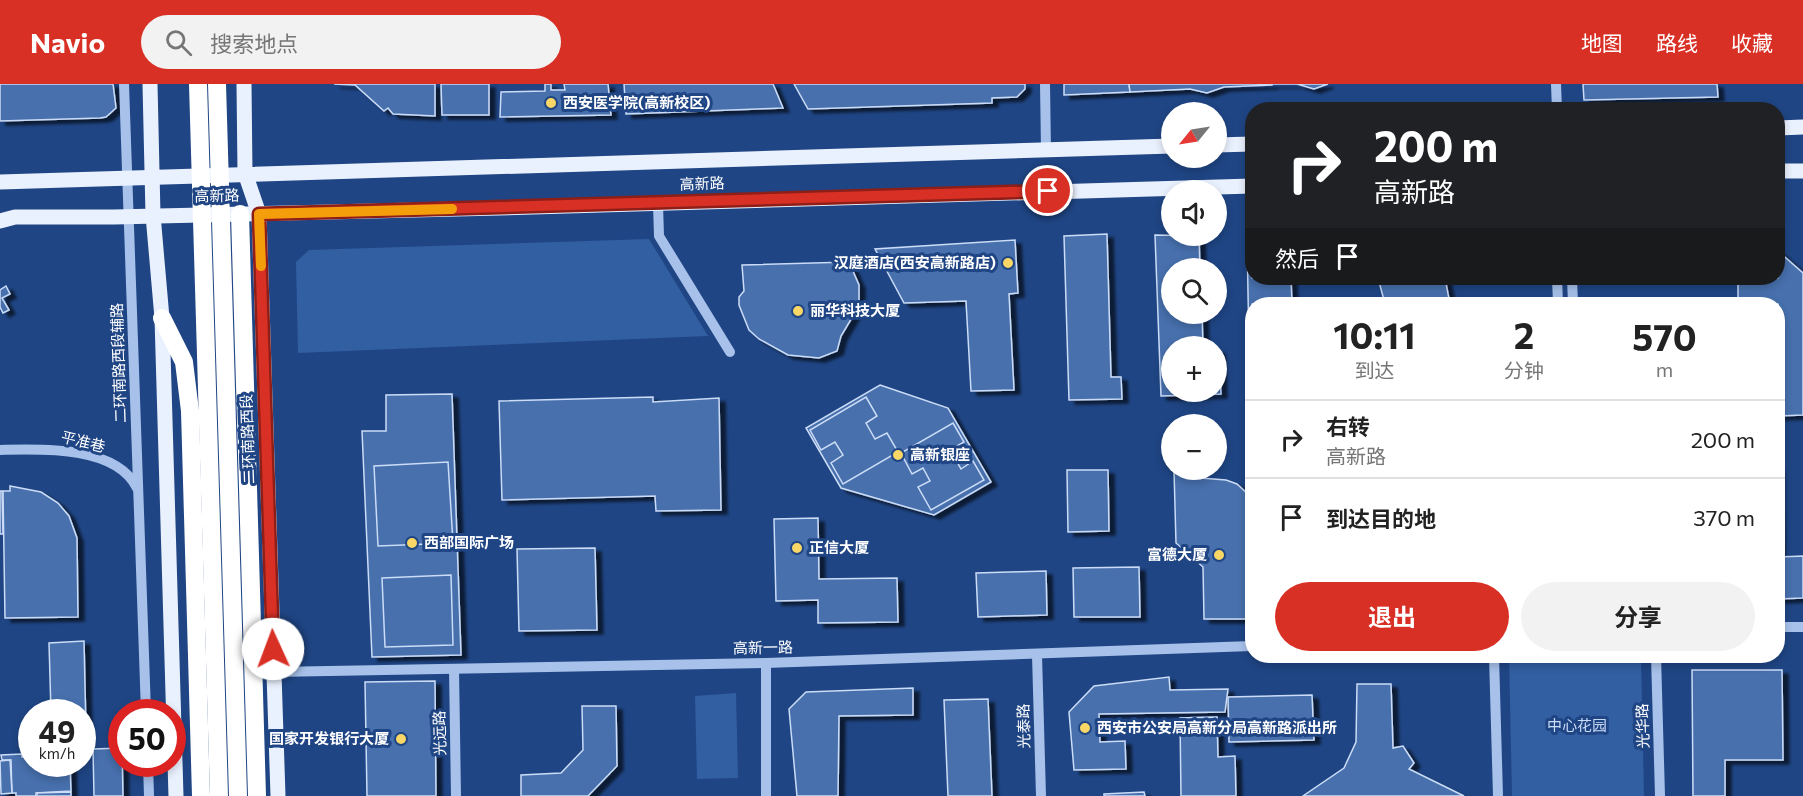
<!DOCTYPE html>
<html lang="zh">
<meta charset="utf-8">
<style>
:root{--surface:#fff;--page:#f2f2f2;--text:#222;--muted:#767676;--line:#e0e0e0;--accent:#d93025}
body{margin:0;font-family:Commissioner,"Noto Sans SC",sans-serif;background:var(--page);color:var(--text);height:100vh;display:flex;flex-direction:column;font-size:22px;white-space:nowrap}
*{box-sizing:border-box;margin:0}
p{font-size:20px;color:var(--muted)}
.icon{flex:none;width:33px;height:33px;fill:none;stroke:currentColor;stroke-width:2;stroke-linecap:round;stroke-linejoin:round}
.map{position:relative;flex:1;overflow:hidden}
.drawer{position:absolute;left:1245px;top:213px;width:540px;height:366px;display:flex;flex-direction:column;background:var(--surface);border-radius:24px;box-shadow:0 3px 9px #0003}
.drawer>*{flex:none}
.banner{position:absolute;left:1245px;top:18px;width:540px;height:183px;border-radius:24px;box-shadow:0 3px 9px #0003;background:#202124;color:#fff;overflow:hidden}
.needle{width:39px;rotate:240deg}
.controls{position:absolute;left:1161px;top:18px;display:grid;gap:12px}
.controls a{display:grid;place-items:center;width:66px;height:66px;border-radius:50%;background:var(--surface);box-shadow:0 3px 9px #0003;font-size:30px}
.speed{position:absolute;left:18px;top:615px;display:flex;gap:12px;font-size:30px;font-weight:700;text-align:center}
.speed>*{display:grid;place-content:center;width:78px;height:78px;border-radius:50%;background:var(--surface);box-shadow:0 3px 9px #0003;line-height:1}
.speed small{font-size:15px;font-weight:400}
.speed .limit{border:9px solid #d22;background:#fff;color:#111}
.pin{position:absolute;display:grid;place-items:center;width:51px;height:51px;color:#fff;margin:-26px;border:3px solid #fff;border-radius:50%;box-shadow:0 2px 6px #0007}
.me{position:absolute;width:66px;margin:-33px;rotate:358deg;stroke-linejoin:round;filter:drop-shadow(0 0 4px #0008)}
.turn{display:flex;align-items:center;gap:21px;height:126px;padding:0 30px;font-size:27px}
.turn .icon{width:78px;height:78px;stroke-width:2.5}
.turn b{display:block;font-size:42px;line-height:51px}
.then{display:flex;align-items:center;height:57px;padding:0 30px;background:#0003;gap:12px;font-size:22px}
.eta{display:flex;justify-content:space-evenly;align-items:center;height:102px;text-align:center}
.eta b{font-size:36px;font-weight:700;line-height:42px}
.primary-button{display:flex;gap:12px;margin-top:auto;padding:12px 30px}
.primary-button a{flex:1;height:69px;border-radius:36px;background:var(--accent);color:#fff;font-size:24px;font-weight:700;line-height:69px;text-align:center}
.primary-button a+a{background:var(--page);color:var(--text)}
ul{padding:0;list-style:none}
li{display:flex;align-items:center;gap:18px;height:78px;padding:0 30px;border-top:2px solid var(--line)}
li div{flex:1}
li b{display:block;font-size:22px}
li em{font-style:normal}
header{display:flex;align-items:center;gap:36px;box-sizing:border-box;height:84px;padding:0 30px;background:var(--accent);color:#fff}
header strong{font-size:28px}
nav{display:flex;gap:33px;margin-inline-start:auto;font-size:21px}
.search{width:420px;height:54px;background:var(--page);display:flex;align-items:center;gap:15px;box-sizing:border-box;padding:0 21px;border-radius:33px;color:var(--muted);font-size:22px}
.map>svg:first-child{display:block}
</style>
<header>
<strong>Navio</strong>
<div class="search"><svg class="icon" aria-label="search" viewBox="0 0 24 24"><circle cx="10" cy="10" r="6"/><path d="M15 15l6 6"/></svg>搜索地点</div>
<nav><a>地图</a><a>路线</a><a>收藏</a></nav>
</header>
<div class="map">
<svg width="1803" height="712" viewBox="0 0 1803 712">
<defs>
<filter id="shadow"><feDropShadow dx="6" dy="4" stdDeviation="1.5" flood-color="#0009"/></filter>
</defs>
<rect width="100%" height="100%" fill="#1f4584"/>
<!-- green -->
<g fill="#325ea2">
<polygon points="649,155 708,252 298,269 296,178 309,166"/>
<polygon points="1509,572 1641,572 1644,712 1512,712"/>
<polygon points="736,609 738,694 697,695 695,612"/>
</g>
<!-- building -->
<g fill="#476fad" stroke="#cbdcf7" stroke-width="1.5" filter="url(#shadow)">
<polygon points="0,0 113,0 116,24 106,33 100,34 0,37"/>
<polygon points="334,0 435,0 435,32 393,30 388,24 384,27 355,1"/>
<polygon points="441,0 489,0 489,31 442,31"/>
<polygon points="545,0 551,0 551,6 565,6 564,0 608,0 611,31 500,33 501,8 545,7"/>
<polygon points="624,0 773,0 783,24 626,30"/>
<polygon points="794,0 1025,0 1025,5 1017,13 992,14 992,19 808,25"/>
<polygon points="1064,0 1129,0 1130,8 1064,11"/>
<polygon points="1129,0 1272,0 1272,1 1224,3 1207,9 1190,5 1130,8"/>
<polygon points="1272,0 1328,0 1314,5 1297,0"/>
<polygon points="1583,0 1717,0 1718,13 1584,16"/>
<polygon points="1107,150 1111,293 1121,293 1122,315 1069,316 1064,152"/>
<polygon points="1155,151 1199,152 1200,184 1172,184 1172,230 1202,230 1203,262 1172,262 1172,308 1216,308 1216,266 1219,266 1221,310 1161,312"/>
<polygon points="1247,153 1252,153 1252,194 1291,194 1292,220 1252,220 1252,319 1250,319"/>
<polygon points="1015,156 1018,209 1009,210 1014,306 971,307 966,217 904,219 875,165"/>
<polygon points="1778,167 1803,189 1803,331 1778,332 1778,220 1738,220 1738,194 1778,194"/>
<polygon points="849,178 859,201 859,222 841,252 837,267 819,274 788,271 759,255 749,246 739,221 739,213 744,207 742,181"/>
<polygon points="1378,194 1445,194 1450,220 1385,220"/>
<polygon points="6,202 10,210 2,214 9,226 3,229 0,223 0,206"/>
<polygon points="880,301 948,324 991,398 934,431 841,404 806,344"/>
<polygon points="452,310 461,571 372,573 362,347 386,347 386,311"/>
<polygon points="653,313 653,318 719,314 721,426 656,427 655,412 502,416 499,317"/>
<polygon points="866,313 877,332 866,339 875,355 887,349 898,368 843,400 831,379 843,371 835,358 821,366 810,346"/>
<polygon points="953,339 964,358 950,366 961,385 973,377 984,396 931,426 918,403 930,397 923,384 912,390 901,369"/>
<polygon points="448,378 453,459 378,462 374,382"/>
<polygon points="1778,382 1779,473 1803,472 1803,514 1778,515"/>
<polygon points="1067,386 1108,386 1109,447 1068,448"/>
<polygon points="1174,386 1179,386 1188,393 1226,396 1237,400 1252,414 1252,446 1248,455 1252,535 1204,535 1203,483 1176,459"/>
<polygon points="10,402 41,408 58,419 69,432 77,454 78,533 5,534 3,407 10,407"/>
<polygon points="0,407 2,407 3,450 0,450"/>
<polygon points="818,434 819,495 897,494 898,538 818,539 818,516 776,517 774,435"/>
<polygon points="595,464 597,546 519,547 517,465"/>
<polygon points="1139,483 1140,533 1074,533 1073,484"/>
<polygon points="1046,487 1047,531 978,533 976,489"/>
<polygon points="451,491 453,561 385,563 382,494"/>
<polygon points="84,557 86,647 82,651 82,628 51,628 49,559"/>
<polygon points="1692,586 1782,586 1783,676 1725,676 1725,712 1693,712"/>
<polygon points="1169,593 1170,606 1228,605 1225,628 1099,630 1100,658 1125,657 1126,685 1074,686 1069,628 1094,602"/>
<polygon points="435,597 436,712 367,712 365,598"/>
<polygon points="1357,600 1391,600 1393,664 1403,662 1414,679 1409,685 1464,712 1303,712 1344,684 1356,658"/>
<polygon points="913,604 913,631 839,632 838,712 797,712 789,625 806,608"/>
<polygon points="1312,611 1314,656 1229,658 1228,613"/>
<polygon points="988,615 992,712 948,712 944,616"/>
<polygon points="582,622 616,622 617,682 588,712 521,712 521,691 561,689 583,666"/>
<polygon points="1217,633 1218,673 1235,672 1236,712 1181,712 1180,634"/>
<polygon points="122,664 123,712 94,712 93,665"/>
<polygon points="22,670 22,673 32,673 32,680 70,680 71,707 36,709 36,712 16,712 16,709 12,709 11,676 2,676 1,671"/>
<polygon points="10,676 12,709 1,710 0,677"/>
<polygon points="71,708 71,712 37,712 37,709"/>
<polygon points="1144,708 1145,712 1104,712 1104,710"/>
</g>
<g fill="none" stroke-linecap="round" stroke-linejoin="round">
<!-- minor -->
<g stroke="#a7c1ea" stroke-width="10">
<polyline points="124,0 146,628"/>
<polyline points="1045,0 1046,67"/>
<polyline points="1556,0 1557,26"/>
<polyline points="658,120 659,152 730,268"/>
<polyline points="1557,194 1558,220"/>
<polyline points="1572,194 1573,220"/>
<path d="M0,366c40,-1 116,-5 137,38"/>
<polyline points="1778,543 1803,543"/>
<polyline points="1037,571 1041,712"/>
<polyline points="1494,572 1498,712"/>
<polyline points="1656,572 1660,712"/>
<polyline points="766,579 766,712"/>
<polyline points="454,585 456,712"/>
<polyline points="273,588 766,579 1252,562"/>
<polyline points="148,680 149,712"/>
</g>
<!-- major -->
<g stroke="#eaf1fe" stroke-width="15">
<polyline points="150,0 153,131 162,234 176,712"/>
<polyline points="244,0 245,89 259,130 278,712"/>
<polyline points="1778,44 1803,43"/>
<polyline points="1216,61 1252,60"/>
<polyline points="1778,87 1803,87"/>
<polyline points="0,98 1172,62"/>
<polyline points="0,137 15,133 114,133 499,124 1252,102"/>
</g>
<!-- highway -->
<g stroke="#fff" stroke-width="18">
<polyline points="240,130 257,712"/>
<polyline points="162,234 184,278 190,327 201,712"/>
</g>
<!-- highway-bridge -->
<g stroke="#fff" stroke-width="18">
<polyline points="198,0 219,712"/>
<polyline points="217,0 238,712"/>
</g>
</g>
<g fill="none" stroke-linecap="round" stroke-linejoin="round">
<defs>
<polyline id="route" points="273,565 259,130 1048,107"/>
</defs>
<!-- route casing -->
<use href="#route" stroke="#8d1f18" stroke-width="15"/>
<!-- route -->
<use href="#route" stroke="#d93025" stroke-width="10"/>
<!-- slow -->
<polyline stroke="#f59e0b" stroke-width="10" points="261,182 259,130 452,125"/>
</g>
<!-- markers -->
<g fill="#f8d766" stroke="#1f4584" stroke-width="2">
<circle cx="551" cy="19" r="6"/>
<circle cx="1008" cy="179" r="6"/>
<circle cx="798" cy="227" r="6"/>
<circle cx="898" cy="371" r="6"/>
<circle cx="412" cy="459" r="6"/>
<circle cx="797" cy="464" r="6"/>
<circle cx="1219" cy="471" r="6"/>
<circle cx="1085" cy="644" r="6"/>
<circle cx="401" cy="655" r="6"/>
</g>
<g text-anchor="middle" stroke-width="6" stroke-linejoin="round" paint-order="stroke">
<!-- poi labels -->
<g font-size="15" font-weight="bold" fill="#fff" stroke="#1f4584" text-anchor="start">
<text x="563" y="24">西安医学院(高新校区)</text>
<text x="996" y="184" text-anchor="end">汉庭酒店(西安高新路店)</text>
<text x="810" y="232">丽华科技大厦</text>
<text x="910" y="376">高新银座</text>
<text x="424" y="464">西部国际广场</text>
<text x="809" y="469">正信大厦</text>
<text x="1207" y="476" text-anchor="end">富德大厦</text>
<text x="1097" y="649">西安市公安局高新分局高新路派出所</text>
<text x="389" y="660" text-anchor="end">国家开发银行大厦</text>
</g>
<!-- street labels -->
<g font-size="15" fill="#fff" stroke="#1f4584">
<text transform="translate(702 100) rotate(-2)" y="5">高新路</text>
<text transform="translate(217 112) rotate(-1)" y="5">高新路</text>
<text transform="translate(119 279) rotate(-92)" y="5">二环南路西段辅路</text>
<text transform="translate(248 355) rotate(-92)" y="5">二环南路西段</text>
<text transform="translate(83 358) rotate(14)" y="5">平准巷</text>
<text transform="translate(763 564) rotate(-1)" y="5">高新一路</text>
<text transform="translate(1024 642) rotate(-91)" y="5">光泰路</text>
<text transform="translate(1643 642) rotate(-92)" y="5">光华路</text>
<text transform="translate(440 649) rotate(-91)" y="5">光远路</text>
</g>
<!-- park labels -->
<g font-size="15" fill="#cbdcf7" stroke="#1f4584">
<text x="1577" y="647">中心花园</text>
</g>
</g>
</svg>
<div class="controls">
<a><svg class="needle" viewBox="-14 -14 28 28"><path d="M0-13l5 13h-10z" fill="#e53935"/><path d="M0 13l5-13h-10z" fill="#767676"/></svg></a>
<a><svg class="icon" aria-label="sound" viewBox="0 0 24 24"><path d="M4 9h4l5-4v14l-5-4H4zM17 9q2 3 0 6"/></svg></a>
<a><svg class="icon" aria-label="search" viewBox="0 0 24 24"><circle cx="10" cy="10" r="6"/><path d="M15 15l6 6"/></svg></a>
<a>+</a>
<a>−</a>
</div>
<div class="speed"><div>49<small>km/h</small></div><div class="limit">50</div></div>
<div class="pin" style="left:1048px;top:107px;background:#d93025"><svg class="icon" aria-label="arrive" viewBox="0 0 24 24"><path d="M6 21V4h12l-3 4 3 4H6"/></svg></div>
<svg class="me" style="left:273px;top:565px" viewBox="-20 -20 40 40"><circle r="19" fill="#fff"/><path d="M0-13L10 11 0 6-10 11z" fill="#d93025"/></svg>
<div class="banner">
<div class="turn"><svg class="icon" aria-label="right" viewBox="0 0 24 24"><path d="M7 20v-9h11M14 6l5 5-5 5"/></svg><div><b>200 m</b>高新路</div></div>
<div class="then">然后<svg class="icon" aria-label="arrive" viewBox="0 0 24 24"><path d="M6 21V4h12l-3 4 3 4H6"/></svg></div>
</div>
<section class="drawer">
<div class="eta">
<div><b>10:11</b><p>到达</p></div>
<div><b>2</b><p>分钟</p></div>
<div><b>570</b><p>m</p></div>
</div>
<ul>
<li><svg class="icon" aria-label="right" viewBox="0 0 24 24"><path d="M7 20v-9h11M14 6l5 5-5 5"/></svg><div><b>右转</b><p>高新路</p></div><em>200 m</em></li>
<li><svg class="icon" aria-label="arrive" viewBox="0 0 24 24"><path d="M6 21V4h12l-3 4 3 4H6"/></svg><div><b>到达目的地</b></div><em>370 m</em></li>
</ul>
<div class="primary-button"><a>退出</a><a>分享</a></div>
</section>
</div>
